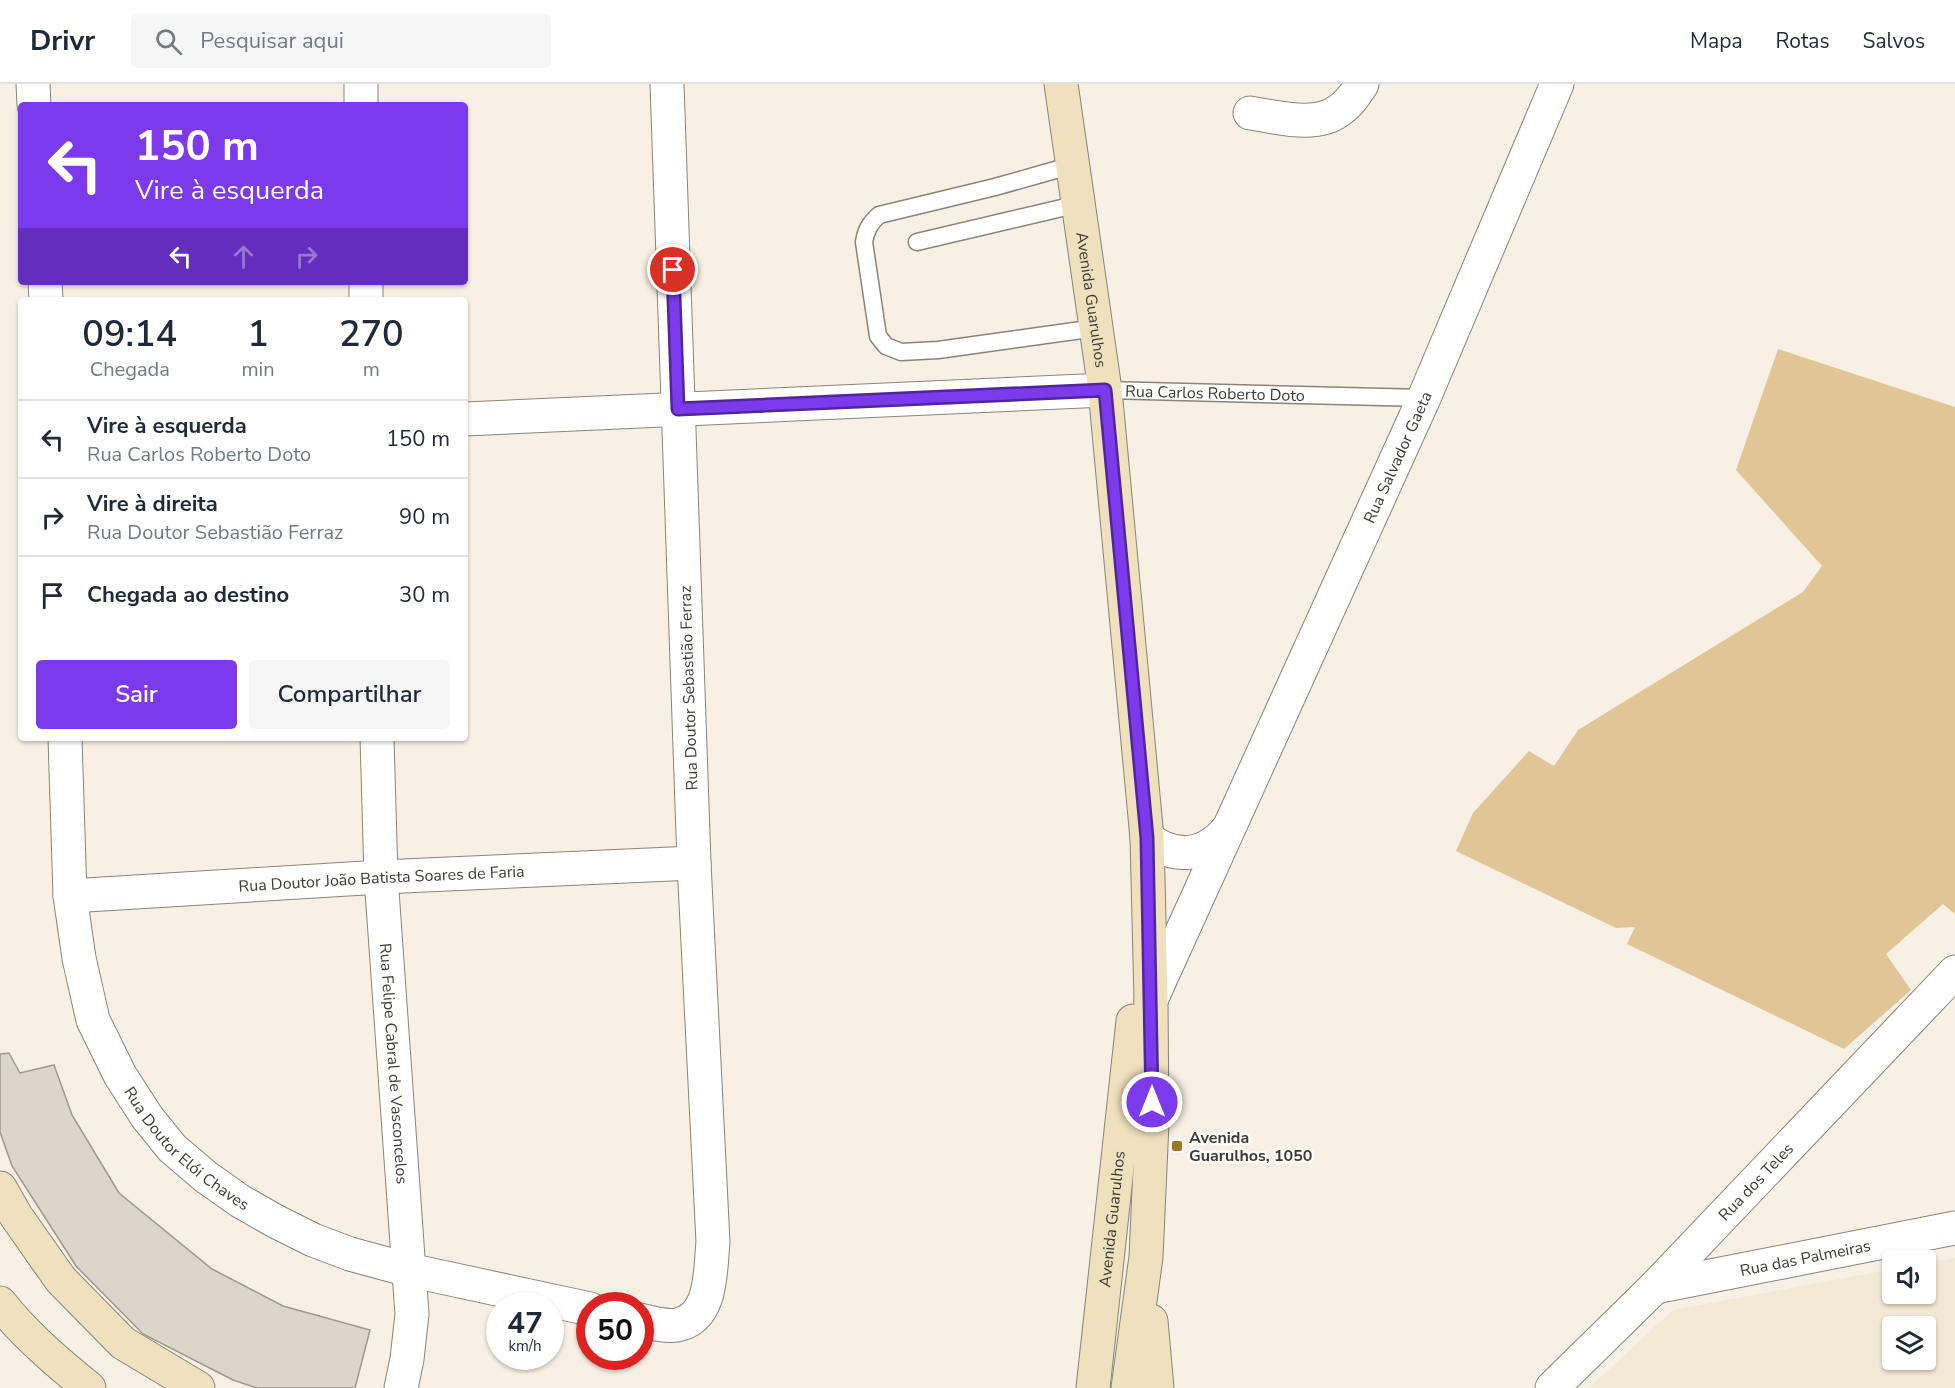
<!DOCTYPE html>
<html lang="pt">
<meta charset="utf-8">
<style>
:root{--surface:#fff;--page:#f6f6f7;--text:#1f2937;--muted:#747a83;--line:#e0e1e3;--accent:#7c3aed}
body{margin:0;font-family:"Nunito Sans",sans-serif;background:var(--page);color:var(--text);height:100vh;display:flex;flex-direction:column;font-size:22px;white-space:nowrap}
*{box-sizing:border-box;margin:0}
p{font-size:20px;color:var(--muted)}
.icon{flex:none;width:33px;height:33px;fill:none;stroke:currentColor;stroke-width:2;stroke-linecap:round;stroke-linejoin:round}
.map{position:relative;flex:1;overflow:hidden}
.drawer{position:absolute;left:18px;top:213px;width:450px;height:444px;display:flex;flex-direction:column;background:var(--surface);border-radius:6px;box-shadow:0 2px 4px #0004}
.drawer>*{flex:none}
.hud{position:absolute;left:18px;top:18px;width:450px;height:183px;border-radius:6px;box-shadow:0 2px 4px #0004;background:#7c3aed;color:#fff;overflow:hidden}
.controls{position:absolute;left:1882px;top:1166px;display:grid;gap:12px}
.controls a{display:grid;place-items:center;width:54px;height:54px;border-radius:6px;background:var(--surface);box-shadow:0 2px 4px #0004;font-size:30px}
.speed{position:absolute;left:486px;top:1208px;display:flex;gap:12px;font-size:30px;font-weight:700;text-align:center}
.speed>*{display:grid;place-content:center;width:78px;height:78px;border-radius:50%;background:var(--surface);box-shadow:0 2px 4px #0004;line-height:1}
.speed small{font-size:15px;font-weight:400}
.speed .limit{border:9px solid #d22;background:#fff;color:#111}
.pin{position:absolute;display:grid;place-items:center;width:51px;height:51px;color:#fff;margin:-26px;border:3px solid #fff;border-radius:50%;box-shadow:0 2px 6px #0007}
.me{position:absolute;width:66px;margin:-33px;rotate:0deg;stroke-linejoin:round;filter:drop-shadow(0 0 4px #0008)}
.turn{display:flex;align-items:center;gap:21px;height:126px;padding:0 18px;font-size:27px}
.turn .icon{width:78px;height:78px;stroke-width:2.5}
.turn b{display:block;font-size:42px;line-height:51px}
.lanes{display:flex;align-items:center;height:57px;padding:0 18px;background:#0003;justify-content:center;gap:30px;direction:ltr}
.lanes .off{opacity:.35}
.eta{display:flex;justify-content:space-evenly;align-items:center;height:102px;text-align:center}
.eta b{font-size:36px;font-weight:600;line-height:42px}
.cta{display:flex;gap:12px;margin-top:auto;padding:12px 18px}
.cta a{flex:1;height:69px;border-radius:6px;background:var(--accent);color:#fff;font-size:24px;font-weight:600;line-height:69px;text-align:center}
.cta a+a{background:var(--page);color:var(--text)}
ul{padding:0;list-style:none}
li{display:flex;align-items:center;gap:18px;height:78px;padding:0 18px;border-top:2px solid var(--line)}
li div{flex:1}
li b{display:block;font-size:22px}
li em{font-style:normal}
header{display:flex;align-items:center;gap:36px;box-sizing:border-box;height:84px;padding:0 30px;background:var(--surface);border-bottom:2px solid var(--line)}
header strong{font-size:28px}
nav{display:flex;gap:33px;margin-inline-start:auto;font-size:21px}
.search{width:420px;height:54px;background:var(--page);display:flex;align-items:center;gap:15px;box-sizing:border-box;padding:0 21px;border-radius:6px;color:var(--muted);font-size:22px}
.map>svg:first-child{display:block}
</style>
<header>
<strong>Drivr</strong>
<div class="search"><svg class="icon" aria-label="search" viewBox="0 0 24 24"><circle cx="10" cy="10" r="6"/><path d="M15 15l6 6"/></svg>Pesquisar aqui</div>
<nav><a>Mapa</a><a>Rotas</a><a>Salvos</a></nav>
</header>
<div class="map">
<svg width="1955" height="1304" viewBox="0 0 1955 1304">
<rect width="100%" height="100%" fill="#f8f0e4"/>
<!-- built -->
<path fill="#f3e8d4" fill-rule="evenodd" d="M1955,1174v130h-366l84,-78 220,-41v24h33v-30zM1893,1242h33v33h-33z"/>
<!-- green -->
<polygon fill="#e0c696" points="1778,265 1955,323 1955,830 1943,820 1886,870 1911,906 1844,965 1627,860 1635,843 1616,844 1456,767 1473,729 1529,667 1554,682 1578,646 1803,508 1822,482 1736,386"/>
<!-- building -->
<polygon fill="#dcd5c9" stroke="#9f988c" stroke-width="1.5" points="9,969 20,989 54,981 72,1031 119,1109 212,1185 283,1222 370,1246 355,1304 257,1304 233,1296 143,1250 76,1182 12,1082 0,1048 0,970"/>
<g fill="none" stroke-linecap="round" stroke-linejoin="round">
<defs>
<g id="lane">
<path d="M1073,81l-78,22 -116,28c-9,8 -13,15 -15,27l14,94 8,10 15,6 37,-2 158,-22"/>
<polyline points="917,158 1079,120"/>
<path id="s1" d="M1105,306l319,8"/>
</g>
<g id="street">
<polyline points="33,0 34,21"/>
<polyline points="361,0 361,21"/>
<path d="M1250,29c27,4 68,16 91,-4 9,-6 15,-16 21,-25"/>
<polyline points="45,198 46,216"/>
<polyline points="366,198 366,216"/>
<polyline points="465,335 1105,306"/>
<path id="s2" d="M65,654l5,158 9,62 14,62 27,55 27,42 25,31 34,29 34,24 35,20 38,19 37,14 59,16 181,39"/>
<path id="s3" d="M377,654l4,139 31,437 -5,45 -6,29"/>
<path d="M1147,754c28,22 58,19 81,-9"/>
<path id="s4" d="M70,812l311,-19 313,-14"/>
<path id="s5" d="M1151,916l273,-602 133,-314"/>
<path id="s6" d="M1655,1203l300,-59"/>
<path d="M640,1236c12,3 25,7 37,5 36,-7 33,-54 36,-83l-19,-379 -27,-779"/>
<path id="s7" d="M1552,1304l103,-101 300,-315"/>
</g>
<g id="secondary">
<path id="s8" d="M1061,0l44,306 42,448 4,162 1,123 -6,134 -18,131"/>
<polyline points="0,1104 16,1132 61,1196 123,1259 198,1304"/>
<path d="M0,1219c25,32 57,59 89,85"/>
<polyline points="1151,1237 1157,1304"/>
<path id="s9" d="M1093,1304l40,-367"/>
</g>
</defs>
<!-- lane casing -->
<use href="#lane" stroke="#8a8478" stroke-width="19"/>
<!-- street casing -->
<use href="#street" stroke="#8a8478" stroke-width="35"/>
<!-- secondary casing -->
<use href="#secondary" stroke="#8a8478" stroke-width="35"/>
<!-- lane -->
<use href="#lane" stroke="#fff" stroke-width="16"/>
<!-- street -->
<use href="#street" stroke="#fff" stroke-width="33"/>
<!-- secondary -->
<use href="#secondary" stroke="#efe0be" stroke-width="33"/>
</g>
<g fill="none" stroke-linecap="round" stroke-linejoin="round">
<defs>
<polyline id="route" points="673,186 678,325 1105,306 1147,754 1152,1018"/>
</defs>
<!-- route casing -->
<use href="#route" stroke="#51269a" stroke-width="15"/>
<!-- route -->
<use href="#route" stroke="#7c3aed" stroke-width="10"/>
</g>
<!-- markers -->
<rect fill="#9d7723" stroke="#fefefe" stroke-width="2" x="1171" y="1056" width="12" height="12" rx="3"/>
<g text-anchor="middle" stroke-width="4.5" stroke-linejoin="round" paint-order="stroke">
<!-- street labels -->
<g font-size="16" fill="#3e3b36" stroke="#fefefe">
<text dy="6" stroke="none"><textPath href="#s8" startOffset="218">Avenida Guarulhos</textPath></text>
<text dy="6" stroke="none"><textPath href="#s1" startOffset="110">Rua Carlos Roberto Doto</textPath></text>
<text dy="6" stroke="none"><textPath href="#s5" startOffset="596">Rua Salvador Gaeta</textPath></text>
<text transform="translate(688 604) rotate(-92)" y="6">Rua Doutor Sebastião Ferraz</text>
<text dy="6" stroke="none"><textPath href="#s4" startOffset="312">Rua Doutor João Batista Soares de Faria</textPath></text>
<text dy="6" stroke="none"><textPath href="#s3" startOffset="326">Rua Felipe Cabral de Vasconcelos</textPath></text>
<text dy="6" stroke="none"><textPath href="#s2" startOffset="446">Rua Doutor Elói Chaves</textPath></text>
<text dy="6" stroke="none"><textPath href="#s7" startOffset="290">Rua dos Teles</textPath></text>
<text dy="6" stroke="none"><textPath href="#s9" startOffset="170">Avenida Guarulhos</textPath></text>
<text dy="6" stroke="none"><textPath href="#s6" startOffset="153">Rua das Palmeiras</textPath></text>
</g>
<!-- poi labels -->
<g font-size="16" font-weight="bold" fill="#3e3b36" stroke="#fefefe" text-anchor="start">
<text x="1189" y="1059">Avenida<tspan x="1189" dy="18">Guarulhos, 1050</tspan></text>
</g>
</g>
</svg>
<div class="controls">
<a><svg class="icon" aria-label="sound" viewBox="0 0 24 24"><path d="M4 9h4l5-4v14l-5-4H4zM17 9q2 3 0 6"/></svg></a>
<a><svg class="icon" aria-label="layers" viewBox="0 0 24 24"><path d="M12 4l9 5-9 5-9-5zM3 14l9 5 9-5"/></svg></a>
</div>
<div class="speed"><div>47<small>km/h</small></div><div class="limit">50</div></div>
<div class="pin" style="left:673px;top:186px;background:#d93025"><svg class="icon" aria-label="arrive" viewBox="0 0 24 24"><path d="M6 21V4h12l-3 4 3 4H6"/></svg></div>
<svg class="me" style="left:1152px;top:1018px" viewBox="-20 -20 40 40"><circle r="17" fill="#7c3aed" stroke="#fff" stroke-width="3"/><path d="M0-11L8 9 0 5-8 9z" fill="#fff"/></svg>
<div class="hud">
<div class="turn"><svg class="icon" aria-label="left" viewBox="0 0 24 24"><path d="M17 20v-9H6M10 6l-5 5 5 5"/></svg><div><b>150 m</b>Vire à esquerda</div></div>
<div class="lanes"><svg class="icon" aria-label="left" viewBox="0 0 24 24"><path d="M17 20v-9H6M10 6l-5 5 5 5"/></svg><svg class="icon off" aria-label="ahead" viewBox="0 0 24 24"><path d="M12 20V5M6 11l6-6 6 6"/></svg><svg class="icon off" aria-label="right" viewBox="0 0 24 24"><path d="M7 20v-9h11M14 6l5 5-5 5"/></svg></div>
</div>
<section class="drawer">
<div class="eta">
<div><b>09:14</b><p>Chegada</p></div>
<div><b>1</b><p>min</p></div>
<div><b>270</b><p>m</p></div>
</div>
<ul>
<li><svg class="icon" aria-label="left" viewBox="0 0 24 24"><path d="M17 20v-9H6M10 6l-5 5 5 5"/></svg><div><b>Vire à esquerda</b><p>Rua Carlos Roberto Doto</p></div><em>150 m</em></li>
<li><svg class="icon" aria-label="right" viewBox="0 0 24 24"><path d="M7 20v-9h11M14 6l5 5-5 5"/></svg><div><b>Vire à direita</b><p>Rua Doutor Sebastião Ferraz</p></div><em>90 m</em></li>
<li><svg class="icon" aria-label="arrive" viewBox="0 0 24 24"><path d="M6 21V4h12l-3 4 3 4H6"/></svg><div><b>Chegada ao destino</b></div><em>30 m</em></li>
</ul>
<div class="cta"><a>Sair</a><a>Compartilhar</a></div>
</section>
</div>
